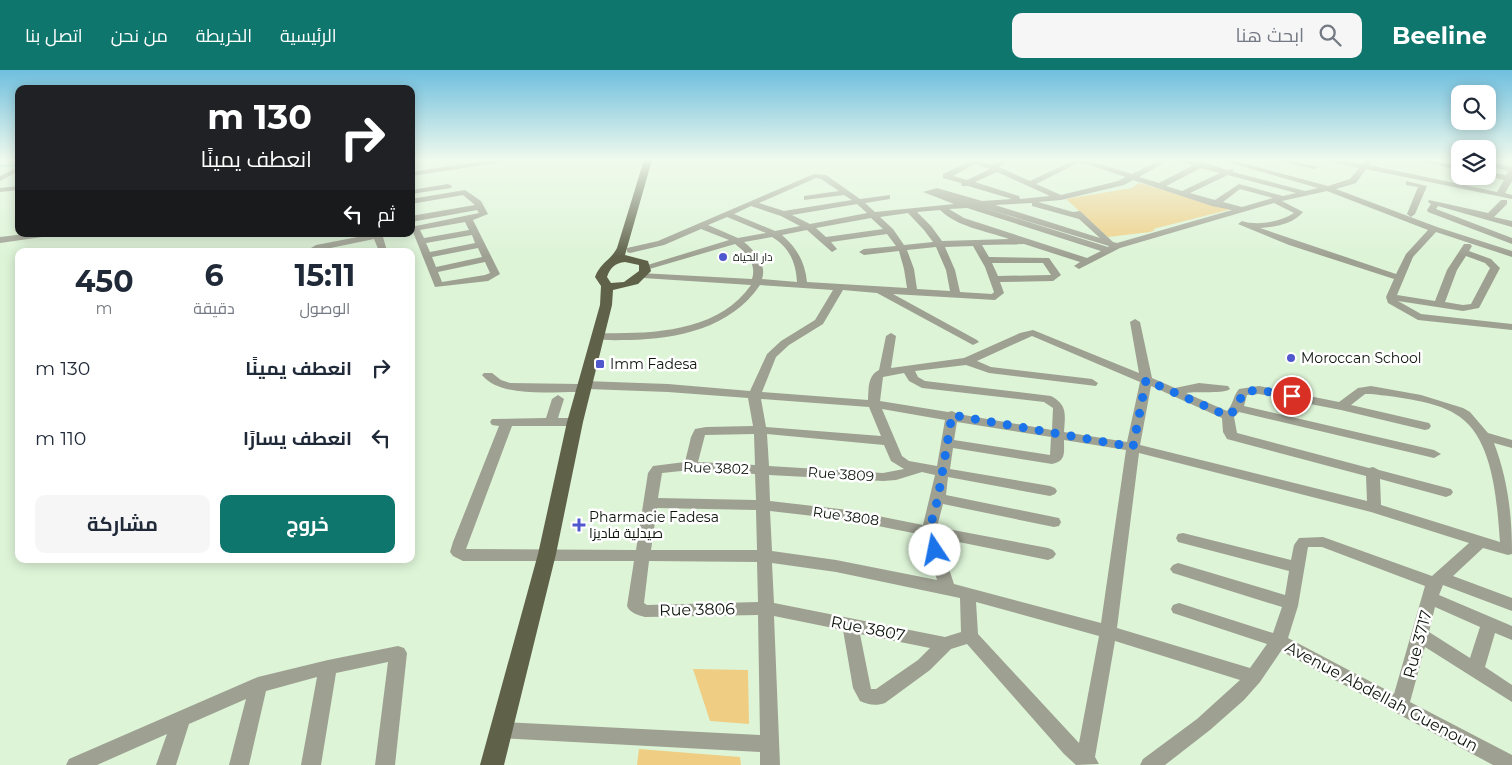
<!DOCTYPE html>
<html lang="ar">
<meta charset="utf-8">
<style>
:root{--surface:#fff;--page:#f6f6f7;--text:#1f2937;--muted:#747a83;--accent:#0f766e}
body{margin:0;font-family:Montserrat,Cairo,sans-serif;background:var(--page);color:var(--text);direction:rtl;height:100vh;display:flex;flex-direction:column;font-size:19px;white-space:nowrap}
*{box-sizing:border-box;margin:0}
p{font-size:16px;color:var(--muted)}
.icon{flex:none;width:28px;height:28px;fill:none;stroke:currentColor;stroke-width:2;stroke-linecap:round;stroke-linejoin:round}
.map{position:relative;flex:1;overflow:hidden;direction:ltr}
.panel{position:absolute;left:15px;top:178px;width:400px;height:315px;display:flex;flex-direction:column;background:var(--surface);border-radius:10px;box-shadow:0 2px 12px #0003;direction:rtl}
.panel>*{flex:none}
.banner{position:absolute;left:15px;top:15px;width:400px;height:152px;border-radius:10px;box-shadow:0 2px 12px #0003;direction:rtl;background:#202124;color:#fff;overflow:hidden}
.controls{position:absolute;left:1451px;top:15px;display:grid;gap:10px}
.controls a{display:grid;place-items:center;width:45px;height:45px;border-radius:10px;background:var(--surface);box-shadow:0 2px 12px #0003;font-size:25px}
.pin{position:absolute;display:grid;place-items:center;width:42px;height:42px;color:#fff;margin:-21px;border:2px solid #fff;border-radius:50%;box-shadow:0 1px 5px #0007}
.me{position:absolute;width:55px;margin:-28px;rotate:349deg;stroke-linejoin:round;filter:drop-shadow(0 0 4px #0008)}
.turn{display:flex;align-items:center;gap:18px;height:105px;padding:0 20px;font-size:22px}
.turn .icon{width:65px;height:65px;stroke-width:2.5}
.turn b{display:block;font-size:35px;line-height:42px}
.then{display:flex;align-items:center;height:48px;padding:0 20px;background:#0003;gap:10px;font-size:19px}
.eta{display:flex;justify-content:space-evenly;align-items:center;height:85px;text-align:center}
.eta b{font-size:30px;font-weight:700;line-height:35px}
.cta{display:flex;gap:10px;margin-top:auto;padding:10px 20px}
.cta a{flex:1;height:58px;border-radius:10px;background:var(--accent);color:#fff;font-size:20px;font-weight:700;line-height:58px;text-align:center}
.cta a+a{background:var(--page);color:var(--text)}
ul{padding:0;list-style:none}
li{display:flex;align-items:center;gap:15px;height:70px;padding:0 20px}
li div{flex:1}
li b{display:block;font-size:19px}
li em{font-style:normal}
header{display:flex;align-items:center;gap:30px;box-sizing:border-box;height:70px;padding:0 25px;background:var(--accent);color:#fff}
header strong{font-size:24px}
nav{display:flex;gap:28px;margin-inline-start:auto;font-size:18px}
.search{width:350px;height:45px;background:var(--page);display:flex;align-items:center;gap:12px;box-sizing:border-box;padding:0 18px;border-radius:10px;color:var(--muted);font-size:19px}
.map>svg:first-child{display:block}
</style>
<header>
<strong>Beeline</strong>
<div class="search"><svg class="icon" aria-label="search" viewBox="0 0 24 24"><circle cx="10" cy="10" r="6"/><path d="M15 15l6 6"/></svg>ابحث هنا</div>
<nav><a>الرئيسية</a><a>الخريطة</a><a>من نحن</a><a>اتصل بنا</a></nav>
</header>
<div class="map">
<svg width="1512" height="695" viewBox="0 0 1512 695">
<rect width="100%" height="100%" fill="#ddf4d7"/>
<!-- green -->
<g fill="#efce84">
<polygon points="1139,113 1232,139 1153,159 1155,160 1150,162 1108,167 1066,129 1132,118"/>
<polygon points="693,599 748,600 749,654 710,651"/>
<polygon points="639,679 740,687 741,695 637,695"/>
</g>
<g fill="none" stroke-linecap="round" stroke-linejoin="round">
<!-- stream -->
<polyline stroke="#5bd0cf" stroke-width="2" points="0,96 19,95"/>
<!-- minor -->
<g fill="#9ea092" fill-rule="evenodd">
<polygon points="490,90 506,90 502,92 411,106 411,102"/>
<path d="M967,90h14v1l10,4 13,-5h8l-13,7 31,14 44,-21h13l45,14 29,-14h8l-30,17 20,6 35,-18 -18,-3v-2l26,2 25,8 6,-1v3l72,19 13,-3 -98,-28h11l97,26 22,-7 9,-11 -30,-6v-2h12l21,4 3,-4h7l-3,5 128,27 7,-12 -16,-4v-4l18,3 2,-4 -20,-5v-4l24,5v14l-7,12 7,2v4l-146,-30 -10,14 -20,6 101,38 75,24v6l-76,-25 -23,25 -16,38 38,6 12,-31 17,-26h6l2,2 -3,5 22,8 9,9 -21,40 -16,3 -65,-10 23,13 91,10v6l-94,-10 -30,-17 -2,-6 8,-18 -105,-34 -51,-21 4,-3c15,5 38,1 52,-8l-20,-10 -154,45 -41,21 -5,-3 6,-4 -56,-18 -42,1 7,12 60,1 12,17 -8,6 -53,1 4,11 -9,7 -102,-6 84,46 2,2 -6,3 -96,-52 -34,-3 -20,34 -34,21 -13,12 -14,35 106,8c1,-11 -1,-24 11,-30l7,-34 5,-3 5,3 -5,32 73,-10 56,-25 13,-3 106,43 -9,-51 5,-3 5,3 12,56 23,10 24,-5 29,3 2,3c-5,5 -33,2 -44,4l41,18c6,-6 6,-15 12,-22l20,-3 80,16 19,-14 13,-2 50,9 42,13 7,4 18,21 24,7v8l-18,-5c14,37 18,72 18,111l-4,1 -25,-7 -30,28 59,22v13l-69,-26 -4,10 73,31v14l-17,-7 -10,34 27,18v17l-87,-55 -15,55 102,53v10h-19l-212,-114 -21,31 -16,18 -34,30 -45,35h-25l3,-6 54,-40 43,-39 -125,-39 -20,116 4,7 -23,1 -12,-11 -97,-110 -16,5 -21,21 -45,33c-8,3 -17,2 -25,-2l-7,-13 -10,-58 -69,-14 6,149h-20v-13l-259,-14 -7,-2 -2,-6 2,-6 7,-2 259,13 -2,-120 -113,2c-7,-2 -15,-4 -18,-11l7,-45h-171l-10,-5 -3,-4 3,-10 46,-116 -7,-1 -2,-3 2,-3 54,-1 6,-19 6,-4 6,4 -6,19h17l6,4 -6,4h-63l-46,123 170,1 12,-77 5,-7 32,-4 6,-25 4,-8 11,-2 47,-1 -5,-28 -80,-6 -80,-3 -5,3c-28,-1 -82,7 -101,-17l2,-2h8l9,7 9,3 69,1 5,-3 84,3 82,7 17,-37 14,-13 34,-21 18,-30 -73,-5c-29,43 -82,54 -131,55 -11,0 -24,1 -35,-2l-1,-2 1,-2 4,-1c52,1 120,0 153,-48l-108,-7 -3,-1v-4l112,6c5,-15 -6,-27 -17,-35l-89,26 -5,-3 88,-27 -28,-11 -37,16 -34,8 -3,-1v-4l31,-7 156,-67 12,1 34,24 30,-4v4l-25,4 10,9 79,-8 -31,-12 14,-4 45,13 30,-2 -44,-13h-6l-1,-3 -18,-5v-4l25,-12zM1080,92l46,15 -8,4 -57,14 -25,-11zM975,94l15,5 -23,11 -14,-4zM1201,98l19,5 -38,18 -16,-5zM997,102l7,3 46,21 -30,3 -1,-3 -44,-14zM1228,105l68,18 -13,3 -44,-12 -24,16 -25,-7zM816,108l5,1 18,12 -35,5v4l40,-5 8,5 -68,11 -25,-8zM1133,110l79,26 20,4 -115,33 -4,-1 -33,-31 -7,1 -35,-10 23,-2 63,-15zM1240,119l33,9 -31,9 -19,-5zM1327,121l101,39 -22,24 -10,20 -136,-46c15,-1 33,-4 43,-16l-21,-11zM1032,133v3l47,13 21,19 -105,-33zM857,134l10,9 -57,11 -18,-9zM751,136l30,10 19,10 -25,5 -41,-17zM981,137l128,39 -1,1zM967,138l134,43 -14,7 -123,-40 -15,-9zM940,140c17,17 47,21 69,29l-67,2 -11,-15 -14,-14zM908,143l16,17 9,12 -29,3 -11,-16 -13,-12zM727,147l39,16 -28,5 -30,-13zM871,148l12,11 -57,8 -10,-9zM807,160l25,22 5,-3 -6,-7 56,-8 9,12 -32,3 -5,3 5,3 35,-4 5,18 3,19 -100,-6c-2,-20 -10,-34 -25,-47zM772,167c17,10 24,25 25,45l-35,-3c5,-15 -7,-28 -18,-37zM973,176l12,21 9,25 -2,2 -32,-2 -5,-22 -10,-23zM936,177l10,23 4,21 -33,-2 -3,-20 -7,-19zM1466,186l19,7 5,5 -19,36 -8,1 -18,-3 12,-32zM992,193h51l8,12 -53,1zM1032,266l108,46 -13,60 -63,-10c1,-17 4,-27 -13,-36l-126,-15 -7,-4 -3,-6 51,-6 23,8 107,13 2,-3 -6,-4 -101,-12 -14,-6zM904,303l5,8 13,7 122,14 9,6 -1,22 -94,-16 -6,-3 -4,1 -68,-11 3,-24zM1151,316l71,32 1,14 4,7 139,37 1,25 -227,-56zM1259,324l82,16 84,20 4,-1 2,-3 -2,-3 -78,-18 14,-11h6c26,3 68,7 89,23 34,24 37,87 40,125l-119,-37 -1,-26 66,18 5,-2 2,-3 -2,-3 -72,-19 -6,-3 -4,1 -132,-35 -3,-16 5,-5 195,46 7,-4 -7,-4 -190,-44 3,-11zM761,329l108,8 12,29 -115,-9zM882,339l63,11 -8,46 -28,-5 -7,-5zM957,352l94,15 -1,18 -96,-15zM754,364l1,31 -57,-3 7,-27zM767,364l117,11 7,16 13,8 -21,4 -114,-7zM1064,370l62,10 -25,173 -147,-39 -15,-46 109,22 5,-2 3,-4 -3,-4 -5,-2 -111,-21 6,-23 111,23 5,-1 2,-4 -2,-4 -5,-1 -108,-22 2,-18 102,19 5,-2 2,-3 -2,-3 -5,-2 -100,-17 3,-21 99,16c14,-3 12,-11 12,-24zM1139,383l232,59 98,31 -37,33 -109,-39 -24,1 -5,7 -3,15 -108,-27 -5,1 -2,4 2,4 111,29 -4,24 -107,-32 -5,2 -3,4 3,4 109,34 -9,26 -94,-30 -6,2 -2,4 2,4 94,31 -17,24 -133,-40zM691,400l64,4 1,26 -98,-2 4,-25zM922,402l13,3 -12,50 -75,-15 -78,-9 -1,-26 114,6 13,-1zM657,438l99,2 1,40h-106zM770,441l78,9 75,15 14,45 -101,-20 -64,-9zM1308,477h14l103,39 -31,108 -106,-56 10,-32zM649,491l108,1 1,40 -111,3 -3,-2zM772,493l64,9 124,26 1,34 -16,5 -171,-34zM976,532l123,34 -20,107 -101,-109zM1435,537l45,20 -10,31 -41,-26zM860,564l70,14 -12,12 -42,29h-5z"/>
<polygon points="1275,90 1289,90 1318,97 1314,99"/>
<polygon points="1413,90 1427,90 1460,96 1460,100"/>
<polygon points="19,96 19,101 0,111 0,106"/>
<polygon points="1406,111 1427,116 1415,144 1411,147 1407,144 1418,117 1406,115"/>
<polygon points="448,114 452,116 451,118 411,124 411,120"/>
<polygon points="19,116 19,120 0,122 0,118"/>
<path d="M465,120l16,11 7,13 -15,6 27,54 -12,7 -53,6 -24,-60 68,-14 -2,-3 -66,12v-6l64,-11 -12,-10 -52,9v-5zM465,152l4,8 -45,8 -4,-8zM472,165l3,8 -45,9 -4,-9zM478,178l4,9 -46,10 -4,-10zM485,192l5,11 -5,2 -43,7 -4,-10z"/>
<polygon points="1429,130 1488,143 1501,130 1507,130 1507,134 1494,147 1512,151 1512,157 1438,136 1436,139 1512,168 1512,174 1428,142 1427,140 1431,134 1428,132"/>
<polygon points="25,164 46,164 42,167 0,173 0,167"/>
<polygon points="373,164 390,164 383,167 387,181 379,181 374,169 316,181 311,178 316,175"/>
<polygon points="398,576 404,578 407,583 395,695 375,695 388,592 336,603 321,695 301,695 317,607 266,621 249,695 229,695 246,629 189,654 176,695 156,695 167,664 97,695 66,695 69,689 258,607 328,590"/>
</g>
<!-- major -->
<path fill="#5f6149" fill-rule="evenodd" d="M644,90h8l-27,95 23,6 3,10 -13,13 -25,6 -1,15 -29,117 -27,132 -52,211h-24l58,-211 29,-132 33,-117 1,-19 -6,-9c5,-14 16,-17 22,-29zM625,192l14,3v6l-15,11 -13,1 -4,-6c3,-9 8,-14 18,-15z"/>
</g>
<!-- sky -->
<linearGradient id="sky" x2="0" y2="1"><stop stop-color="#6fbfde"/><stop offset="0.48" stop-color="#f0faed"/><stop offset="1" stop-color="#f0faed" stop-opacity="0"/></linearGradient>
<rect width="1512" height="187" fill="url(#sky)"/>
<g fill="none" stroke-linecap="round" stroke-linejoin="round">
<!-- route -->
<polyline stroke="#1a73e8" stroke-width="9" stroke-dasharray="0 16.2" points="935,480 929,461 938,428 952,345 1133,377 1146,310 1228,346 1237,338 1243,322 1259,320 1292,326"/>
</g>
<!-- markers -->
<g fill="#5058ce" stroke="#fff" stroke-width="2">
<circle cx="723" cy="187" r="5"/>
<circle cx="1291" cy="288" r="5"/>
<rect x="595" y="289" width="10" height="10" rx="2.5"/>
<path d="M576.5 447.5h5v5h5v5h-5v5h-5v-5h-5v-5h5z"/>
</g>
<g text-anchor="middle" stroke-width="5" stroke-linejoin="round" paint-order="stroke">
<!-- far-poi labels -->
<g font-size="11" fill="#0c140a" stroke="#fff" text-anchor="start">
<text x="733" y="191">دار الحياة</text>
</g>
<!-- poi labels -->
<g font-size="14" fill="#0c140a" stroke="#fff" text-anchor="start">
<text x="1301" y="293">Moroccan School</text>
<text x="610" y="299">Imm Fadesa</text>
<text x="589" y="452">Pharmacie Fadesa<tspan x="589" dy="16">صيدلية فاديزا</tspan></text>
</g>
<!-- street labels -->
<g font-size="14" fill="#0c140a" stroke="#fff">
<text transform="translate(716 398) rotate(2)" y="5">Rue 3802</text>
<text transform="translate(841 404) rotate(4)" y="5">Rue 3809</text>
<text transform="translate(846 446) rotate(8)" y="5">Rue 3808</text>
</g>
<!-- near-street labels -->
<g font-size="16" fill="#0c140a" stroke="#fff">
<text transform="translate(697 539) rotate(-1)" y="6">Rue 3806</text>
<text transform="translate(868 558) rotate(11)" y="6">Rue 3807</text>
<text transform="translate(1417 574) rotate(-75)" y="6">Rue 3717</text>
<text transform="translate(1382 626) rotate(28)" y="6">Avenue Abdellah Guenoun</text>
</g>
</g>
</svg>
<div class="controls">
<a><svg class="icon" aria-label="search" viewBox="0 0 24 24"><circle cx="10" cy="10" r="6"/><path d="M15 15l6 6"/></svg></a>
<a><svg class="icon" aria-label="layers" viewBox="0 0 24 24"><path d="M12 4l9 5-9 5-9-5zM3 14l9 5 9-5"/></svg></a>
</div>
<div class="pin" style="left:1292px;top:326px;background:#d93025"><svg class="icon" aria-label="arrive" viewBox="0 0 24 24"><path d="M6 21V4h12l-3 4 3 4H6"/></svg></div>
<svg class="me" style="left:935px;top:480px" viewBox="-20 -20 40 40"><circle r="19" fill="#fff"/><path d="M0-13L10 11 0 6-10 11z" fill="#1a73e8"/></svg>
<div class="banner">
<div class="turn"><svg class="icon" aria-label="right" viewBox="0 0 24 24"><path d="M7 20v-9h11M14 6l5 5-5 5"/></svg><div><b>130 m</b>انعطف يمينًا</div></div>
<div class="then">ثم<svg class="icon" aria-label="left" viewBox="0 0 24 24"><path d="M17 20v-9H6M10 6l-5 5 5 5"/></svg></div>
</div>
<section class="panel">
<div class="eta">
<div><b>15:11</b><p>الوصول</p></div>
<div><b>6</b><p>دقيقة</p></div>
<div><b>450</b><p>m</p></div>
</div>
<ul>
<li><svg class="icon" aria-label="right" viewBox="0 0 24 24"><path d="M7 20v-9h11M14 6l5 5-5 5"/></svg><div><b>انعطف يمينًا</b></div><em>130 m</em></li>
<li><svg class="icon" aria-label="left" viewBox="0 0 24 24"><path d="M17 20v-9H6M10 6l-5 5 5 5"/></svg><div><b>انعطف يسارًا</b></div><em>110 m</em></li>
</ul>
<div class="cta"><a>خروج</a><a>مشاركة</a></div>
</section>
</div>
